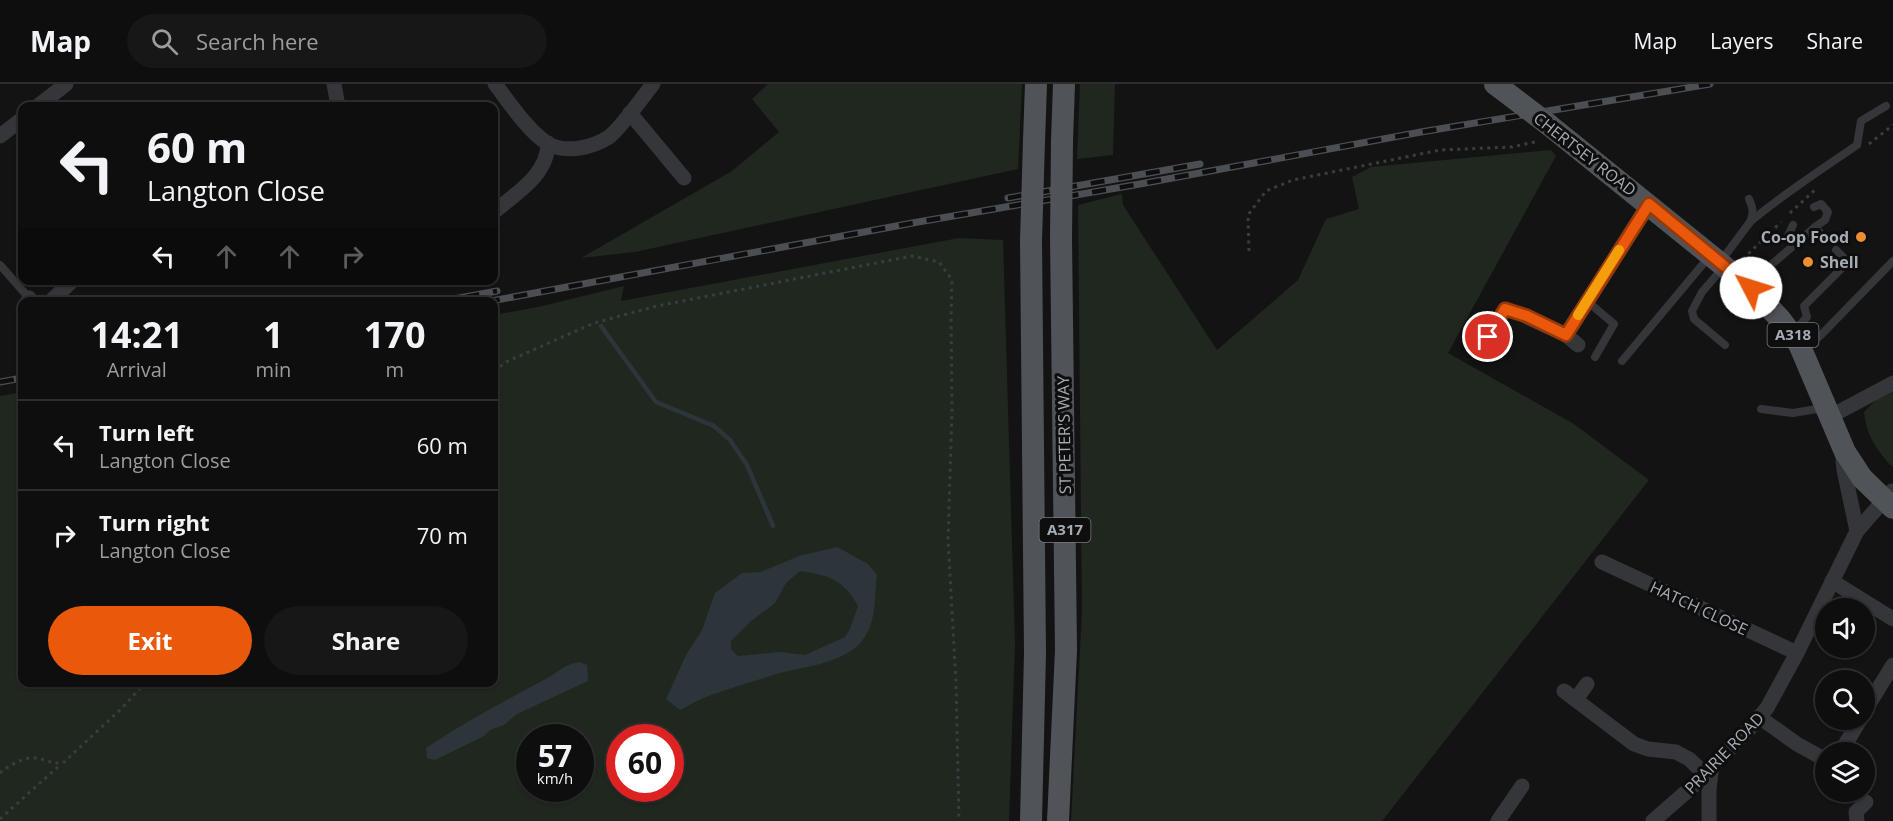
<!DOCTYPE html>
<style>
:root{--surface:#0e0e0f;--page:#171718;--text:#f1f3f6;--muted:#9b9c9e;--line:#2e2e2f;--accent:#ea580c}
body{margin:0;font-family:"Open Sans",sans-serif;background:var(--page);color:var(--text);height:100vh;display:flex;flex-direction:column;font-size:22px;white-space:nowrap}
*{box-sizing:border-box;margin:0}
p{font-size:20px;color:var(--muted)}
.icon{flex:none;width:33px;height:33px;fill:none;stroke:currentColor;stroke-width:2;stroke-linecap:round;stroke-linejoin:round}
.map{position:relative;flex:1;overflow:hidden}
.drawer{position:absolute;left:18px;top:213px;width:480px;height:390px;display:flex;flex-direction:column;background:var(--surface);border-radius:12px;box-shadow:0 2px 4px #0004,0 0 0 2px var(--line)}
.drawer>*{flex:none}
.top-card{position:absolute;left:18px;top:18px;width:480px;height:183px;border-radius:12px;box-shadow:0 2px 4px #0004,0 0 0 2px var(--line);background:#0e0e0f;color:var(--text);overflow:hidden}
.tools{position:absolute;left:1815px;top:514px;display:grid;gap:12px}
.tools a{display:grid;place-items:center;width:60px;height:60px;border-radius:50%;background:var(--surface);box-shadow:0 2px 4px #0004,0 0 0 2px var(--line);font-size:30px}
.speed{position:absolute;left:516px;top:640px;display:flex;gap:12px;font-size:30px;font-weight:700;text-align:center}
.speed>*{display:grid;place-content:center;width:78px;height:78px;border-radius:50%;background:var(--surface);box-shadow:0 2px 4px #0004,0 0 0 2px var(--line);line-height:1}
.speed small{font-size:15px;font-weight:400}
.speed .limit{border:9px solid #d22;background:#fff;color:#111}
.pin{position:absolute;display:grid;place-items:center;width:51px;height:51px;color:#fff;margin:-26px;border:3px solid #fff;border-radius:50%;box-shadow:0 2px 6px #0007}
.me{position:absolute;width:66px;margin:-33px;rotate:310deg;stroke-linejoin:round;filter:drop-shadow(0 0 4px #0008)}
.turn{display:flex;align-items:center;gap:21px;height:126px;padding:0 30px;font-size:27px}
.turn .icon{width:78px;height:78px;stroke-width:2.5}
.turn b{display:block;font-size:42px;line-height:51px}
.lanes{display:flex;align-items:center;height:57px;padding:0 30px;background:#0003;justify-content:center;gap:30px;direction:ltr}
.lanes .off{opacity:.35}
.eta{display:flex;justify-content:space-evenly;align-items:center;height:102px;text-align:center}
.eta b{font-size:36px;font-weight:700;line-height:42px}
.action{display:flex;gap:12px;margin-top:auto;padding:12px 30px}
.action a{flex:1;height:69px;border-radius:36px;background:var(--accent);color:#fff;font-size:24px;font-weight:700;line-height:69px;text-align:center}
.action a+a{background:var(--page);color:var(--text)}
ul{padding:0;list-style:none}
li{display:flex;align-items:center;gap:18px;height:90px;padding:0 30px;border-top:2px solid var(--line)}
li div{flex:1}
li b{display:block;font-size:22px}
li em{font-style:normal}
header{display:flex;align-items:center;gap:36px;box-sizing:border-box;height:84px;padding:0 30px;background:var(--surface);border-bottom:2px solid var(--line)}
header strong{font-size:28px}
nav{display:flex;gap:33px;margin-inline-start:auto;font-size:21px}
.search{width:420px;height:54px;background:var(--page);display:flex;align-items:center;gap:15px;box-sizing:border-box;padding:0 21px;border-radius:33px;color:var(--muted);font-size:22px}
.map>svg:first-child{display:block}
</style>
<header>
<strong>Map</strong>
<div class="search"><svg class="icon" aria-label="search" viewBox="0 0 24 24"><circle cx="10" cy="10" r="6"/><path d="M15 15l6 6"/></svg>Search here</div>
<nav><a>Map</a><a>Layers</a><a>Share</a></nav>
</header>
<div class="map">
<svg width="1893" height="737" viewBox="0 0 1893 737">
<rect width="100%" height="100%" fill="#131314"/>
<!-- green -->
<g fill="#1f271f" fill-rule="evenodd">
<polygon points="768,0 1022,0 1018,85 635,168 581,174 732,87 779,48 752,15"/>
<polygon points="1080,0 1115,0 1113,71 1077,75"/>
<polygon points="1551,66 1556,72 1448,269 1574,340 1649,396 1382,737 1071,737 1082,527 1078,121 1122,110 1123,121 1217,266 1298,196 1326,135 1359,125 1352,93 1371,83"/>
<path d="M959,154l44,2 12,403 -6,178h-1009v-425l22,-4v290h472v-367l44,-8 86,-21 -3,15zM530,654h50v51h-50zM620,654h50v51h-50z"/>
<path d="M1893,308v76c-17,-19 -26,-31 -29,-56l12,-12z"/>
</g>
<!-- water -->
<g fill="#2c363a" fill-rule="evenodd">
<path d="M837,463l31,17 9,11c-3,21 0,45 -13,63 -17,25 -57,28 -84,35 -22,7 -44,13 -66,21 -12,4 -23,10 -34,16l-14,-11 20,-44 16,-25 13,-37 27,-20 19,-1 38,-16zM800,487c29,4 44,9 58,35l-8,23 -5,8 -40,18 -25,-3 -42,4 -7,-7v-8l19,-19 25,-19 11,-20z"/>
<path d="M579,578l8,3 1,16 -71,33 -13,11 -14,5 -6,6 -49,24 -8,-2 -1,-10c37,-25 77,-46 116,-67 13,-6 22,-17 37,-19z"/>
</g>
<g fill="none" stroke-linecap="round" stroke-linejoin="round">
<!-- stream -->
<polyline stroke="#2c363a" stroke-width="4.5" points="601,242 656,318 714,342 730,356 747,381 773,442"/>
<!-- path -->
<g stroke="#3a3d40" stroke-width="3" stroke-dasharray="3 4.5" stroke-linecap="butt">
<polyline points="1869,60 1893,41"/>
<polyline points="1790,129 1816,105"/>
<polyline points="1249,167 1248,131 1266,107 1293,96 1440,66 1512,63 1539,57"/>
<polyline points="1743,175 1781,138"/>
<polyline points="494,287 508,277 594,239 657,222 912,172 939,178 952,196 951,234 952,327 948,455 956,599 959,737"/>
<path d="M0,689c9,-7 21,-15 33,-15 10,0 18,6 30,5l57,-53 26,-28"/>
<polyline points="0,735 61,680"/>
</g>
<!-- lane -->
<g stroke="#343639" stroke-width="8">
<polyline points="1814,123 1821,120 1828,128 1825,136 1815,143"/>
<path d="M1750,138c33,-28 71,-52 107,-77l4,-24 25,-15"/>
<polyline points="1793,141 1787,154 1794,161"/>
<path d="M1721,177l29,-39c4,-9 3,-14 -1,-23"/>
<polyline points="0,181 29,214"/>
<polyline points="1722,185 1702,208 1692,227 1694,235 1725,261"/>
<polyline points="1749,200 1815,143 1822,151"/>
<polyline points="1587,217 1614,240 1595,273"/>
<polyline points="1793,249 1807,233 1804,222 1848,178 1836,166"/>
<polyline points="1802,263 1820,252 1893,177"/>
<polyline points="1479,267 1505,225 1527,233"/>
<polyline points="1622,277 1708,174"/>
<polyline points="1761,325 1793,329 1823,324"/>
</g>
<!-- street -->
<g stroke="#343639" stroke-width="15">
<polyline points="334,0 338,22"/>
<path d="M495,0c14,18 33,47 52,59 18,11 45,5 62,-6 11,-8 34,-40 44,-53"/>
<polyline points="38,22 66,0"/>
<polyline points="630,29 684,94"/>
<polyline points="0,52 22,35"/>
<path d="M494,128c21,-18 54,-37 54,-69"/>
<polyline points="29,214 32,218"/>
<polyline points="50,218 73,196"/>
<polyline points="1527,233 1566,251 1578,261"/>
<polyline points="1566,251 1649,120"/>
<polyline points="1831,332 1893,299"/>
<polyline points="1845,368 1843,376 1844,386 1857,447"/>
<polyline points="1602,478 1797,569"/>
<polyline points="1832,497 1893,535"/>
<polyline points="1564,607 1634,660 1648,665 1676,668 1689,675 1705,690"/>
<polyline points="1576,615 1587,600"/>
<polyline points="1864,628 1893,581"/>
<polyline points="1759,633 1797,660 1826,676"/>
<polyline points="1840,669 1860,636"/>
<polyline points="1498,737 1522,702"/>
<polyline points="1653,737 1693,702 1752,642 1767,624 1797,569 1857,447 1892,407"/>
<polyline points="1709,737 1709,705 1712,682"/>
<polyline points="1857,737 1856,728 1866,718"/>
</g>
<!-- primary -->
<g stroke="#505358" stroke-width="22">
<polyline points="1549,41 1751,204 1780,235 1799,260 1845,368 1862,394 1893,424"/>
<polyline points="1034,57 1036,0"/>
<polyline points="1062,57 1064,0"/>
<polyline points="1031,157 1035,569 1031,737"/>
<polyline points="1058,737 1066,566 1061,154"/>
</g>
<defs>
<g id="rail">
<polyline points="1008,114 1200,80"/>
<polyline points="438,218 497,207"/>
<polyline points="486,218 918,138 1140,100 1421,48 1710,0"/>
<polyline points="0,298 22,294"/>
</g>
</defs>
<!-- rail casing -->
<use href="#rail" stroke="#4b4e52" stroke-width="7"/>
<!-- rail -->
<use href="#rail" stroke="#0e0e0f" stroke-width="4.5" stroke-dasharray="14" stroke-linecap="butt"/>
<!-- primary-bridge -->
<g stroke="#505358" stroke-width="22">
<polyline points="1495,0 1549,41"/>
<polyline points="1061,154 1062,57"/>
<polyline points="1031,157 1034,57"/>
</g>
</g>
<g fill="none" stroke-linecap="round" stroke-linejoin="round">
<defs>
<polyline id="route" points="1488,253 1505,225 1527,232 1566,251 1649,120 1751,204"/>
</defs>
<!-- route casing -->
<use href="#route" stroke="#983908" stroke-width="15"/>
<!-- route -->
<use href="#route" stroke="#ea580c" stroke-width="10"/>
<!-- slow -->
<polyline stroke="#f59e0b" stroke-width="10" points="1578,231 1619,166"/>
</g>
<!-- markers -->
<g fill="#ec8f33" stroke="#0e0e0f" stroke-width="2">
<circle cx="1861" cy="153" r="6"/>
<circle cx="1808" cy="178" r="6"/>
</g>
<g text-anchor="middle" stroke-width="6" stroke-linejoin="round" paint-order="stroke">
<!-- shield labels -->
<g fill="#0e0e0f" stroke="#787d82" stroke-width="1.5">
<rect x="1767.5" y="239" width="51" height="24" rx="4.5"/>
<rect x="1039.5" y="434" width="51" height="24" rx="4.5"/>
</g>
<g font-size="15" font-weight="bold" fill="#a5acb4">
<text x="1793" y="256">A318</text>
<text x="1065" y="451">A317</text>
</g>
<!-- street labels -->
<g font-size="16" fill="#a5acb4" stroke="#0e0e0f">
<text transform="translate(1585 70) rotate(38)" y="6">CHERTSEY ROAD</text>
<text transform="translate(1064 351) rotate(-91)" y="6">ST PETER'S WAY</text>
<text transform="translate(1699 524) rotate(25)" y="6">HATCH CLOSE</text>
<text transform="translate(1724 669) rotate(-46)" y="6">PRAIRIE ROAD</text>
</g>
<!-- poi labels -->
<g font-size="16" font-weight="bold" fill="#a5acb4" stroke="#0e0e0f" text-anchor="end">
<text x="1849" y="159">Co-op Food</text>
<text x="1820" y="184" text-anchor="start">Shell</text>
</g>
</g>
</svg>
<div class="tools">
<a><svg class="icon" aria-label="sound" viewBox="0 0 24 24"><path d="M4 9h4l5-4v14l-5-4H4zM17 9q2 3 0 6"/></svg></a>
<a><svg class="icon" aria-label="search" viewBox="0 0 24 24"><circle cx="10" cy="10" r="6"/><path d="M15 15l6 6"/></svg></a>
<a><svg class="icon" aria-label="layers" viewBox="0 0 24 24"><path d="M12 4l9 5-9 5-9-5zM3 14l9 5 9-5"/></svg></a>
</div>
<div class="speed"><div>57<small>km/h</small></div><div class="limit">60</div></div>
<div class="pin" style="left:1488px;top:253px;background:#d93025"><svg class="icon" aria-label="arrive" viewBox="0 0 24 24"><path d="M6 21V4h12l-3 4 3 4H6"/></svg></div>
<svg class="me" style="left:1751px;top:204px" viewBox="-20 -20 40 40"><circle r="19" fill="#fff"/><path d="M0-13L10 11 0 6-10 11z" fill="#ea580c"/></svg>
<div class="top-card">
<div class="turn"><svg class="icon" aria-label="left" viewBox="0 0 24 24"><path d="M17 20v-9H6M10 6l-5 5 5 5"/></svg><div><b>60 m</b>Langton Close</div></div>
<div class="lanes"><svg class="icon" aria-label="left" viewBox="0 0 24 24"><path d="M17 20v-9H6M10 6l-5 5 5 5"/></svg><svg class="icon off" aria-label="ahead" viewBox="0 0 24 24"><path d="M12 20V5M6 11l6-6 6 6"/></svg><svg class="icon off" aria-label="ahead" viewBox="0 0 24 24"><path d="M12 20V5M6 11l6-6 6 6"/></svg><svg class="icon off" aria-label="right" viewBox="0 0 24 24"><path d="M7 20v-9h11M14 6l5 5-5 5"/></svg></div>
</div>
<section class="drawer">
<div class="eta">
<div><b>14:21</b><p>Arrival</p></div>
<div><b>1</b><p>min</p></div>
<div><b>170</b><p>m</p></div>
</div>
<ul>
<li><svg class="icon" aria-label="left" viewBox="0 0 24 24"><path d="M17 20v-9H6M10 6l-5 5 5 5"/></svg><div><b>Turn left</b><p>Langton Close</p></div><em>60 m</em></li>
<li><svg class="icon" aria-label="right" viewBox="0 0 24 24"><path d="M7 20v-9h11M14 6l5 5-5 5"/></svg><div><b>Turn right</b><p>Langton Close</p></div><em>70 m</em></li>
</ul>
<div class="action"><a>Exit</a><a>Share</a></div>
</section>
</div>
